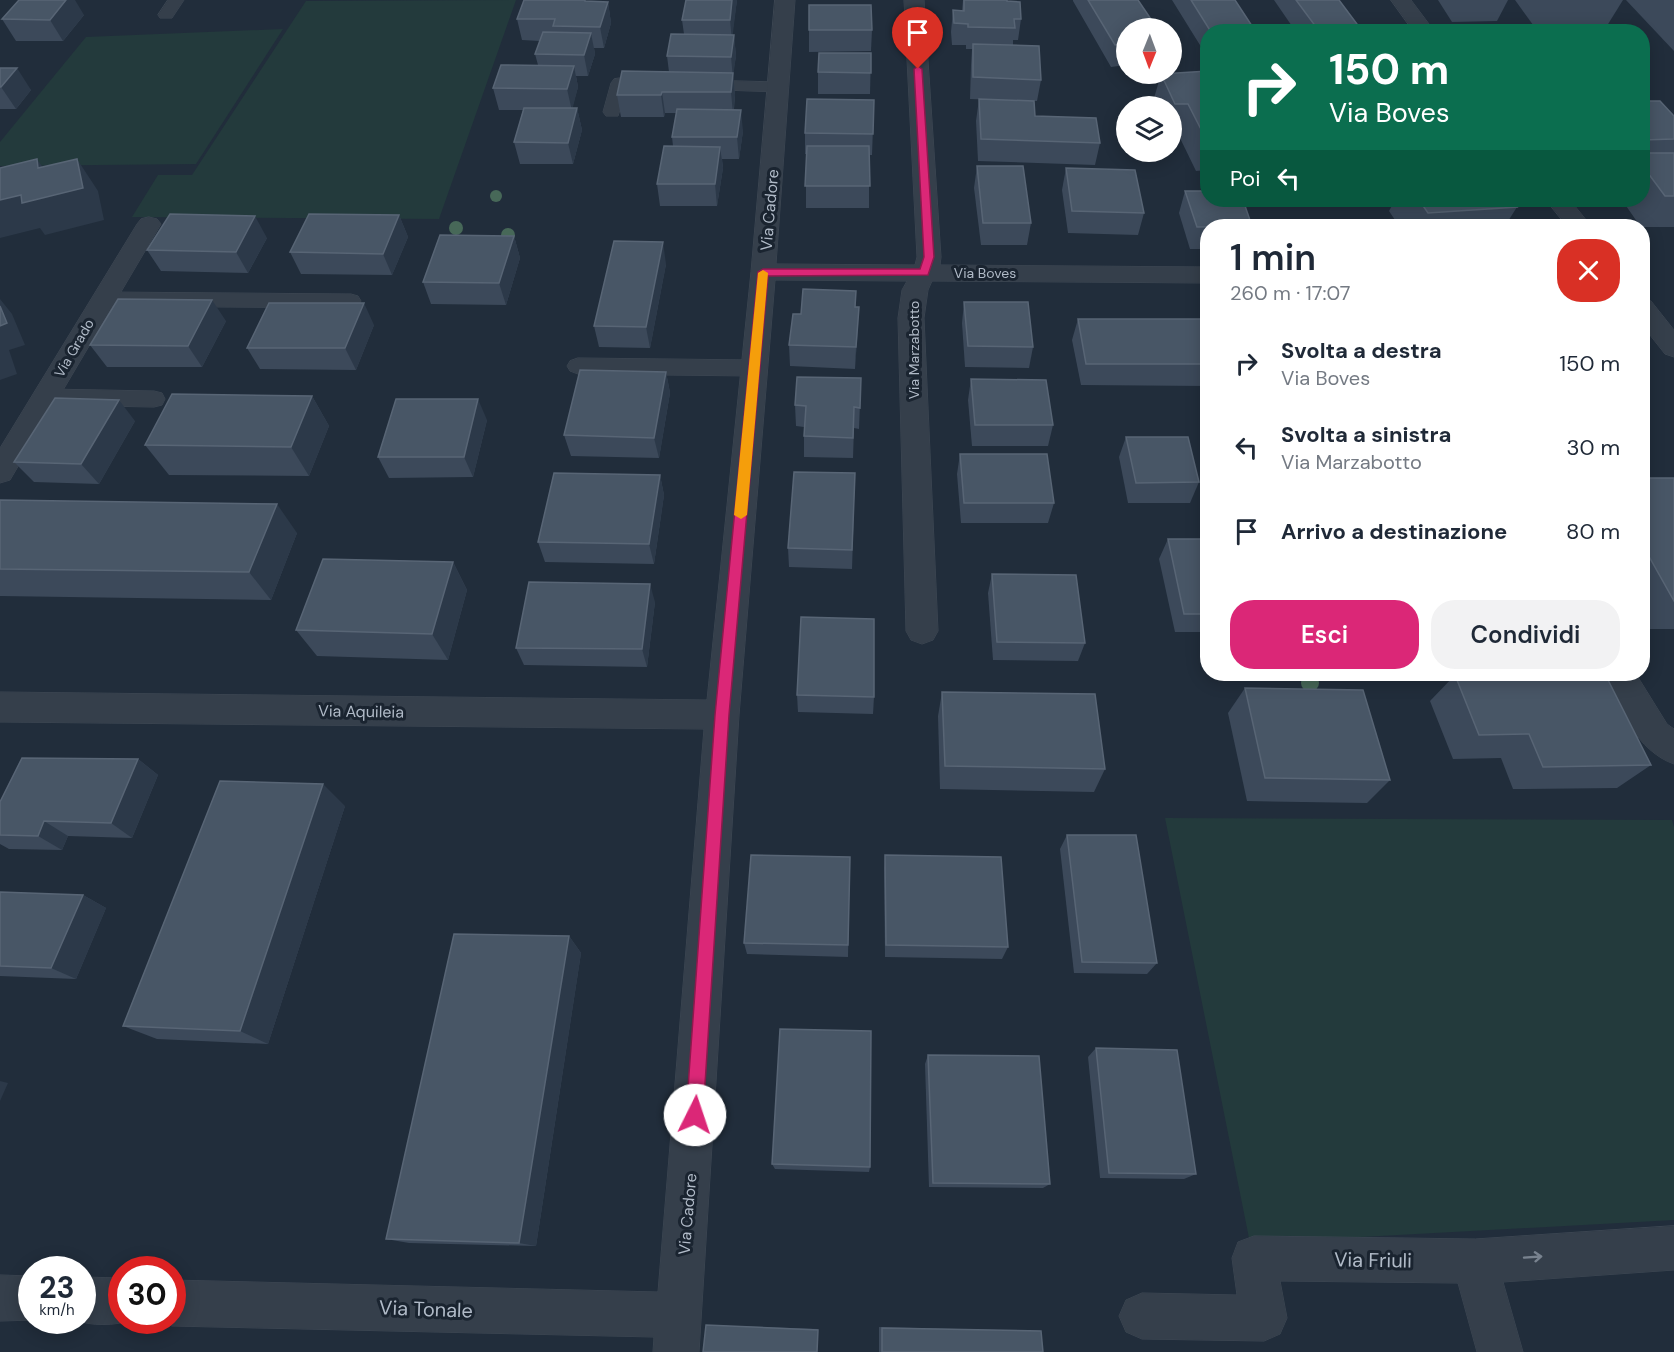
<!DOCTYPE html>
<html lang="it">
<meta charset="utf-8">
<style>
:root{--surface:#fff;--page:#f2f2f3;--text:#1f2937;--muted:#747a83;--accent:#db2777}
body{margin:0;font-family:"DM Sans",sans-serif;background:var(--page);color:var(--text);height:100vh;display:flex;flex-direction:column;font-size:22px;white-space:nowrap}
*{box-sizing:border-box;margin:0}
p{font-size:20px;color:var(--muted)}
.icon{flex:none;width:33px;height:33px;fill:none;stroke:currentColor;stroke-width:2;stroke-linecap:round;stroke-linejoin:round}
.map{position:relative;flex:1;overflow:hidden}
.panel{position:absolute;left:1200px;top:219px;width:450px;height:462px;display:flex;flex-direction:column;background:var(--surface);border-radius:24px;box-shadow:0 3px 15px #0003}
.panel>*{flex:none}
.top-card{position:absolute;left:1200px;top:24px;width:450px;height:183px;border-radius:24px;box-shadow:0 3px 15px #0003;background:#0b6e4f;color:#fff;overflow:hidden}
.needle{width:39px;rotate:181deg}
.tools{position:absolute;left:1116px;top:18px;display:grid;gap:12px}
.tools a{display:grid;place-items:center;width:66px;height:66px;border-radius:50%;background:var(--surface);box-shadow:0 3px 15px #0003;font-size:30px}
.speed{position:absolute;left:18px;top:1256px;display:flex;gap:12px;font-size:30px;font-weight:700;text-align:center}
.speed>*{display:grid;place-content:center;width:78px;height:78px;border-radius:50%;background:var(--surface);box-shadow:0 3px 15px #0003;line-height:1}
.speed small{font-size:15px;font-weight:400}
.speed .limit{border:9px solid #d22;background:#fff;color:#111}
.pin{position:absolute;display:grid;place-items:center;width:51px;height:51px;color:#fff;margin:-62px -26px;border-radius:50% 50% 50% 0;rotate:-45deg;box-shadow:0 0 6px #0007}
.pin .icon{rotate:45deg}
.me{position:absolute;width:66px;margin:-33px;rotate:4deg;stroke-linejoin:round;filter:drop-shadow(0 0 4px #0008)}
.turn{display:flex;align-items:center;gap:21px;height:126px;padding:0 30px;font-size:27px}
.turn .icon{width:78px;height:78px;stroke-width:2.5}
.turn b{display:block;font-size:42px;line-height:51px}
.then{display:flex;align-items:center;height:57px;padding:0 30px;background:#0003;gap:12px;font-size:22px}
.round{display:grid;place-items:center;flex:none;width:63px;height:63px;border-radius:24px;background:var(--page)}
.summary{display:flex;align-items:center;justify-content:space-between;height:102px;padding:0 30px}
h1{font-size:36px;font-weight:600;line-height:45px}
.cta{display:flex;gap:12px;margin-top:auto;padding:12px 30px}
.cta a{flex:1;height:69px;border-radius:24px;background:var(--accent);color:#fff;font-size:24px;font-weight:600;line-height:69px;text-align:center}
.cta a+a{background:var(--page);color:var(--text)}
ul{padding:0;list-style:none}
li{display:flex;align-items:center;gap:18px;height:84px;padding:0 30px}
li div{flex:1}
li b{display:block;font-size:22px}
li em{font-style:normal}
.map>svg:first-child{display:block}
</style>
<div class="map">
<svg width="1674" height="1352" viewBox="0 0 1674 1352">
<rect width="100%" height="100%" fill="#212d3b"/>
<!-- green -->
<g fill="#233a3c">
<polygon points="516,0 439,219 132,217 158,175 192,175 306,1"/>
<polygon points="283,29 196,164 0,166 0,142 86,37"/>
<polygon points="1165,818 1672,820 1674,827 1674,1220 1250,1243"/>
</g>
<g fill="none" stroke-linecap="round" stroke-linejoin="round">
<defs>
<g id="service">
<polygon points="168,0 184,0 172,18 160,18 158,15"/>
<polygon points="620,78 663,80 666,84 663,88 627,88 618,116 606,116 603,112 611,83 614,79"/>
<polygon points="699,80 779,82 785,83 788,87 785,91 779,92 693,89 690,85 693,81"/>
<polygon points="103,292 351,294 358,296 361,301 358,306 351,308 103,306 96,304 93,299 96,294"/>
<polygon points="578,358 754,360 762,363 765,368 762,373 754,376 578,374 570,371 567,366 570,361"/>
<polygon points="47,389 154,391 162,393 165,399 162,405 154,407 47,405 39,403 36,397 39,391"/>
</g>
<g id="minor">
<polygon points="775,0 795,0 776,264 915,265 917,257 904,0 924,0 941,257 940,265 1208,267 1208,283 932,281 928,290 924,318 938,631 933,640 922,644 911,640 906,631 898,318 902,290 907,281 775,280 739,715 699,1352 653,1352 654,1337 172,1326 158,1320 172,1320 172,1280 658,1292 704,729 0,722 0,692 707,700 751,272"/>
<polygon points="1391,0 1411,0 1435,32 1414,32"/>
<polygon points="1546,200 1570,200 1591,226 1567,226"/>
<polygon points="149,217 157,219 161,224 10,480 0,483 0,448 137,224 141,219"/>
<polygon points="1642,299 1651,301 1674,330 1674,357 1665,354 1642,325"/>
<path d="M1603,674h33l31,50 7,5v35c-37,-13 -55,-56 -71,-90z"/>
<polygon points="1674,1226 1674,1270 1503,1282 1523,1352 1477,1352 1458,1283 1280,1281 1287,1318 1280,1334 1264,1341 1142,1339 1126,1332 1119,1316 1126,1300 1142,1293 1237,1295 1232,1258 1238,1242 1254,1236 1475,1239"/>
<polygon points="0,1275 32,1276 32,1320 36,1320 0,1321"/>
<path d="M82,1277l40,1v42h9c-15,6 -41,6 -56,0h7z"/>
</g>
</defs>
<!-- service casing -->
<use href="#service" stroke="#3e4854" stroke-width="1"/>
<!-- minor casing -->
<use href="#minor" stroke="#3e4854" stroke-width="1"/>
<!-- service -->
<use href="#service" fill="#353f4b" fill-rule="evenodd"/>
<!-- minor -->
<use href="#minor" fill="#353f4b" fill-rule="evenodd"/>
</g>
<!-- trees -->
<g fill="#476858">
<circle cx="496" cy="196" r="6"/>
<circle cx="456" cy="228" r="7"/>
<circle cx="508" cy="235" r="7"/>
<circle cx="1310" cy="683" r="9"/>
</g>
<!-- wall -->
<g fill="#3c495a">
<polygon points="686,0 737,0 732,35 734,35 736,56 733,73 735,95 734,109 743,131 739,159 722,159 723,168 717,206 660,206 657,184 673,146 672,137 676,113 665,113 664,117 621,117 617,95 669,72 667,56 684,34 682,20"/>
<polygon points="963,0 1007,0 1021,19 1018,40 1013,40 1013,45 1041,80 1037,101 1034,101 1035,116 1100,143 1095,165 978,161 976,121 979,99 1025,101 970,99 971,65 972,49 966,49 966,45 952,45 951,32 953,10 962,11"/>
<polygon points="1073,0 1138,0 1126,28 1126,65 1111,67 1073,1"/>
<polygon points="1172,0 1235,0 1256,32 1208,32 1208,58"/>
<polygon points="1274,0 1339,0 1360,28 1359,32 1296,32"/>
<polygon points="1438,0 1508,0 1497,21 1452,22"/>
<polygon points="1515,0 1623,0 1605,29 1536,29"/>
<polygon points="1626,0 1674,0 1674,51"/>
<polygon points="588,1 608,2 611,23 604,48 594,48 595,54 588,76 576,76 578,87 572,108 577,108 582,130 573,164 520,164 514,142 523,110 499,110 493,88 538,65 535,54 540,41 522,40 517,19"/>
<polygon points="84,15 63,41 16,41 2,19"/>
<polygon points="809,30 872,30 871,51 809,52"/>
<polygon points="871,53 870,94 818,94 818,72"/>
<polygon points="0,68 31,90 16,109 0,109"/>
<polygon points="1208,71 1208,170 1196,171 1179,136 1172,136 1172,106 1153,106 1152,105 1161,74"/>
<polygon points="874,100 872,155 869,155 869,208 806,208 806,154 805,154 805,133"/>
<polygon points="1642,101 1674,116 1674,227 1642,227 1642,226 1640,226 1622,200 1642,200"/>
<polygon points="977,166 1031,223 1027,245 981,245 974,188"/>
<polygon points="1066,168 1144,213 1138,235 1068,233 1062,190"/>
<polygon points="1185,191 1208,226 1208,249 1190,249 1179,213"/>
<polygon points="1393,200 1511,200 1517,207 1505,226 1399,226 1389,211 1394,202"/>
<polygon points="399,215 408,237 392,275 301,274 290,252"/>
<polygon points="514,236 520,258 506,305 431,304 423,282"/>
<polygon points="267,238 248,273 161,271 147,250"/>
<polygon points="666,264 650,348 599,347 594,326"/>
<polygon points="856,291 855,307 859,307 855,369 790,366 789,345 801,314"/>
<polygon points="964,302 1033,347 1029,368 965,367 962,323"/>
<polygon points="1078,319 1208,339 1208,383 1206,386 1081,385 1072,340"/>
<polygon points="226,321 202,367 107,367 90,345"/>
<polygon points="374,325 356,370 260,369 247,348"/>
<polygon points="666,372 670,393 659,458 571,456 564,435"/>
<polygon points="861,378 859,429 854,428 853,458 804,457 804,427 796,426 795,405"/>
<polygon points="971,379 1053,425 1048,446 972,446 968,400"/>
<polygon points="312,396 329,426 309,476 169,475 145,445"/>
<polygon points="487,420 473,477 389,478 378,457"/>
<polygon points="135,421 99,484 34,482 14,462"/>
<polygon points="1126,437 1199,482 1190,503 1128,503 1119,457"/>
<polygon points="960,454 1054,503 1048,523 961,523 957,474"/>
<polygon points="855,473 852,569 789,567 788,548"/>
<polygon points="660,475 664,495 654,564 545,562 538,542"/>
<rect x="1642" y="478" width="32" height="151"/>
<polygon points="0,500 297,533 271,600 0,596"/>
<polygon points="1168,539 1208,539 1208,632 1175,632 1159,559"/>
<polygon points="453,562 467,590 448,660 317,656 296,630"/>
<polygon points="992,574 1085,643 1078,661 993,660 988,593"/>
<polygon points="655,602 647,667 524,665 516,648"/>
<polygon points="1455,675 1651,765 1617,788 1513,789 1501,758 1453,759 1430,701"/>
<polygon points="1245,688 1390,780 1367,803 1247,801 1228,713"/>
<polygon points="942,692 1105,769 1094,792 940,789 938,716"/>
<polygon points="797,695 874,697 873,714 798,712"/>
<polygon points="138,759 158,775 132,838 68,836 62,850 9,849 0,844 0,802"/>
<polygon points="345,806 268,1044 157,1039 123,1026"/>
<polygon points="1067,835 1157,963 1147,974 1074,973 1060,849"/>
<polygon points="885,855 1008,947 1002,959 885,957 884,869"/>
<polygon points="850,857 848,957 747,954 744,943"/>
<polygon points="0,892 83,895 106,908 76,979 0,976"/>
<polygon points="569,936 581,953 536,1246 409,1243 386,1239"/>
<polygon points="1096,1048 1196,1174 1184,1179 1100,1178 1088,1057"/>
<polygon points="928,1055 1050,1184 1043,1188 929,1187 925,1064"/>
<polygon points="772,1164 870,1167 869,1172 775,1169"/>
<polygon points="706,1325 818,1329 817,1352"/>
<polygon points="879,1327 1041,1331 1043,1352 879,1352"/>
</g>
<!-- shaded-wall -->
<g fill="#2c3949">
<polygon points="66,0 75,0 84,15 63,41 50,20"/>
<polygon points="732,0 737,0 732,41 730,20"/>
<polygon points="608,2 611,23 604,48 600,27"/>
<polygon points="591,33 595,54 588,76 584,55"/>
<polygon points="734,35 736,56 733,78 731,57"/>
<polygon points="574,66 578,87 572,111 567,89"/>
<polygon points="17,68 31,90 16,109 1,87"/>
<polygon points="733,73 735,95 733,114 731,92"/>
<polygon points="662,92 665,113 664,117 661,95"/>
<polygon points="577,108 582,130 573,164 568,143"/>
<polygon points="741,110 743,131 739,159 737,137"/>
<polygon points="720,147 723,168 717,206 715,184"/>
<polygon points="37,159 59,191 77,159 98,191 104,220 45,235 40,228 0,238 0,200 21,195 38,168"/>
<polygon points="399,215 408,237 392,275 383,254"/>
<polygon points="255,216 267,238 248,273 236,252"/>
<polygon points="514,236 520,258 506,305 499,283"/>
<polygon points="663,242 666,264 650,348 646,327"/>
<polygon points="0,299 12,314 25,345 9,350 17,374 0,380"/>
<polygon points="212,300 226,321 202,367 188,346"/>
<polygon points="364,303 374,325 356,370 345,348"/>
<polygon points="859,307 858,329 855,369 856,347"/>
<polygon points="666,372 670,393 659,458 654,438"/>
<polygon points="312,396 329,426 309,476 291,447"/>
<polygon points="478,399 487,420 473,477 464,457"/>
<polygon points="119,400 135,421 99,484 81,464"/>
<polygon points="660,475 664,495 654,564 649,544"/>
<polygon points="277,504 297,533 271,600 249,572"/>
<polygon points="453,562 467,590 448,660 432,634"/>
<polygon points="650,584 655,602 647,667 642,649"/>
<polygon points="138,759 158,775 132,838 111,823"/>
<polygon points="323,784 345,806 268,1044 240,1031"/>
<polygon points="44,821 68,836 62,850 38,836"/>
<polygon points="83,895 106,908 76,979 51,968"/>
<polygon points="569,936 581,953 536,1246 519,1243"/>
<polygon points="0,1081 8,1083 0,1101"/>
</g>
<!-- building -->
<g fill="#485666" stroke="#586575" stroke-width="1.5">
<polygon points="19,0 66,0 50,20 2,19"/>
<polygon points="524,0 585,0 585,1 608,2 600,27 553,26 555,19 517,19"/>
<polygon points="686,0 732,0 730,20 682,20"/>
<polygon points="964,0 1007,0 1007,1 1020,2 1021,19 1014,19 1015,28 968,27 968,24 954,23 953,10 964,11"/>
<polygon points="1088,0 1138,0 1157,28 1126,28 1126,44 1115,45"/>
<polygon points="1191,0 1235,0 1256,32 1211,32"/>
<polygon points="1296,0 1339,0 1360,28 1319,31"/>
<polygon points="809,5 871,5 872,30 809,30"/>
<polygon points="543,32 591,33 584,55 535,54"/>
<polygon points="671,34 734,35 731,57 667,56"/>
<polygon points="973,44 1039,46 1041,80 973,77"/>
<polygon points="819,53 871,53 871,73 818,72"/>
<polygon points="501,65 574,66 567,89 493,88"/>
<polygon points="0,68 17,68 1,87 0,87"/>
<polygon points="622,71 733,73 731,92 662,92 661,95 617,95"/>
<polygon points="1208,71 1208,139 1206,139 1188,104 1175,104 1161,74"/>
<polygon points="807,99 874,100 873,134 805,133"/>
<polygon points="979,99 1034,101 1035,116 1096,118 1100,143 981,139"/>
<polygon points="1642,101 1660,101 1674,116 1674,139 1642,140"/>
<polygon points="524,108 577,108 568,143 514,142"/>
<polygon points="677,109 741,110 737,137 672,137"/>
<polygon points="664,146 720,147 715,184 657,184"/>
<polygon points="807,146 869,146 870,186 805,186"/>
<polygon points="1642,153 1674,153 1674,196 1665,196 1642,165"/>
<polygon points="37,159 38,168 77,159 83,188 22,203 21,195 0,200 0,168"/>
<polygon points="977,166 1023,166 1031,223 983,223"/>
<polygon points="1066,168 1135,170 1144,213 1072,211"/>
<polygon points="1185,191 1208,191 1208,200 1243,200 1252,226 1197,227"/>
<polygon points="1419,200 1511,200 1517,207 1428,213"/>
<polygon points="170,214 255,216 236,252 147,250"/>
<polygon points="309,214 399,215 383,254 290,252"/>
<polygon points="440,235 514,236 499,283 423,282"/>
<polygon points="614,241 663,242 646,327 594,326"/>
<polygon points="803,289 856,291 855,307 859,307 856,347 789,345 793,314 801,314"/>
<polygon points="118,299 212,300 188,346 90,345"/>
<polygon points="964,302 1028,302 1033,347 968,346"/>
<polygon points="269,303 364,303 345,348 247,348"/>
<polygon points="0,306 7,323 0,326"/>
<polygon points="1078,319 1202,319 1208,339 1208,364 1086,364"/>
<polygon points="580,370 666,372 654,438 564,435"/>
<polygon points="797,377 861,378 860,408 854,407 853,438 804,436 806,406 795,405"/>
<polygon points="971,379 1046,380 1053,425 975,425"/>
<polygon points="172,394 312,396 291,447 145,445"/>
<polygon points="55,398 119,400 81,464 14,462"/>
<polygon points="396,399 478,399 464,457 378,457"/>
<polygon points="1642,431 1647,437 1642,437"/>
<polygon points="1126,437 1188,437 1199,482 1136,483"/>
<polygon points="960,454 1047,454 1054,503 964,503"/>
<polygon points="794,472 855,473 852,550 788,548"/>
<polygon points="554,473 660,475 649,544 538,542"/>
<polygon points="1642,478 1674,478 1674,601 1642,544"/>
<polygon points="0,500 277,504 249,572 0,569"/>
<polygon points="1168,539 1208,539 1208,614 1184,614"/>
<polygon points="323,559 453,562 432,634 296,630"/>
<polygon points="992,574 1076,575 1085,643 997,642"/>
<polygon points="529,582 650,584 642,649 516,648"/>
<polygon points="801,617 874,619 874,697 797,695"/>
<polygon points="1547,674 1605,674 1651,765 1543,767 1529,734 1479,735 1455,675"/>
<polygon points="1245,688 1363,690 1390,780 1265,778"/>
<polygon points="942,692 1095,694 1105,769 945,766"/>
<polygon points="22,758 138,759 111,823 44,821 38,836 0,835 0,802"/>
<polygon points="220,781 323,784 240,1031 123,1026"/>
<polygon points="1067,835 1136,835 1157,963 1082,962"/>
<polygon points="751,855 850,857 848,945 744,943"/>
<polygon points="885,855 1001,857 1008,947 886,945"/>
<polygon points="0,892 83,895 51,968 0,966"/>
<polygon points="454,934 569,936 519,1243 386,1239"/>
<polygon points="780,1029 871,1031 870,1167 772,1164"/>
<polygon points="1096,1048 1177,1050 1196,1174 1109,1173"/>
<polygon points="928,1055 1039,1056 1050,1184 933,1183"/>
<polygon points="706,1325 818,1330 817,1352 703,1352"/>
<polygon points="882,1328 1041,1331 1043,1352 882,1352"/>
</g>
<!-- one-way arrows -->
<defs><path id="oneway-shaft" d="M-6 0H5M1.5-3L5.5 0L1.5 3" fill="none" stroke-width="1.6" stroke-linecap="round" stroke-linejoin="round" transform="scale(1.5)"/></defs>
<use stroke="#79838f" href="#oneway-shaft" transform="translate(1533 1257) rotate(-4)"/>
<!-- route -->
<polygon fill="#db2777" stroke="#8e194d" stroke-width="1.5" points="918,66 922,69 934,257 928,275 768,276 729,715 703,1115 701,1121 695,1124 689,1121 686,1115 715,715 758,272 763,269 920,269 924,257 914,69"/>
<!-- slow -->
<polygon fill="#f59e0b" points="763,270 768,273 747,515 741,519 734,515 758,273"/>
<g text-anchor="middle" stroke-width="6" stroke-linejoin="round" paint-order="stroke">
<!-- far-street labels -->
<g font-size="14" fill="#b0bac7" stroke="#1a2430">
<text x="985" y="278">Via Boves</text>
<text transform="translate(74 348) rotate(-60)" y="5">Via Grado</text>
<text transform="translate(914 350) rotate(-90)" y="5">Via Marzabotto</text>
</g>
<!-- street labels -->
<g font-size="16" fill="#b0bac7" stroke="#1a2430">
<text transform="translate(769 210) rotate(-85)" y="6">Via Cadore</text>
<text transform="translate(361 711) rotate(1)" y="6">Via Aquileia</text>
<text transform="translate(687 1214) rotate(-85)" y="6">Via Cadore</text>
</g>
<!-- near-street labels -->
<g font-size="20" fill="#b0bac7" stroke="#1a2430">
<text transform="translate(1373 1260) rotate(1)" y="7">Via Friuli</text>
<text transform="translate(426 1309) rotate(2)" y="7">Via Tonale</text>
</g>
</g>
</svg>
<div class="tools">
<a><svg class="needle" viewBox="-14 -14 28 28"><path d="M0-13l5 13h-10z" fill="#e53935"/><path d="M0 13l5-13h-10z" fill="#747a83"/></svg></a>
<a><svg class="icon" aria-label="layers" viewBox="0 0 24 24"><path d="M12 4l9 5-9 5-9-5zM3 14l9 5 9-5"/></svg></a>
</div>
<div class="speed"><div>23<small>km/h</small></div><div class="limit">30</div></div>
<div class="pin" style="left:918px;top:69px;background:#d93025"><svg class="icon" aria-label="arrive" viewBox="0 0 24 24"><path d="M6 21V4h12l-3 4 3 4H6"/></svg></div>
<svg class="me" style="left:695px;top:1115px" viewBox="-20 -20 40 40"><circle r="19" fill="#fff"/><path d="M0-13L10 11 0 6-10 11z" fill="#db2777"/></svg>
<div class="top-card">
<div class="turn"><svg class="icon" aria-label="right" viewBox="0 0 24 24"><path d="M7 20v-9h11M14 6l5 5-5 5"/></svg><div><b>150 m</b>Via Boves</div></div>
<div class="then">Poi<svg class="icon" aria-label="left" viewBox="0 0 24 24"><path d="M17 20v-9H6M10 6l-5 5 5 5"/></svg></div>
</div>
<section class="panel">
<div class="summary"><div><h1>1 min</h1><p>260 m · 17:07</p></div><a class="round" style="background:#d93025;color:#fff"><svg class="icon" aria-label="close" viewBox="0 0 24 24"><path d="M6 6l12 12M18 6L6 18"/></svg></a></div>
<ul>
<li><svg class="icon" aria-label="right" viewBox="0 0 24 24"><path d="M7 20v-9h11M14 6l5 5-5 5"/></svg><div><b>Svolta a destra</b><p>Via Boves</p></div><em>150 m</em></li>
<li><svg class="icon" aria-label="left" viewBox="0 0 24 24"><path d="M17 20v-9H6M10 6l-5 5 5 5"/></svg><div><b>Svolta a sinistra</b><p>Via Marzabotto</p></div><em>30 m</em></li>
<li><svg class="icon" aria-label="arrive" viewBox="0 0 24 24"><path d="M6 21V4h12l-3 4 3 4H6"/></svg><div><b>Arrivo a destinazione</b></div><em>80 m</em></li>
</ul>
<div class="cta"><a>Esci</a><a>Condividi</a></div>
</section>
</div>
